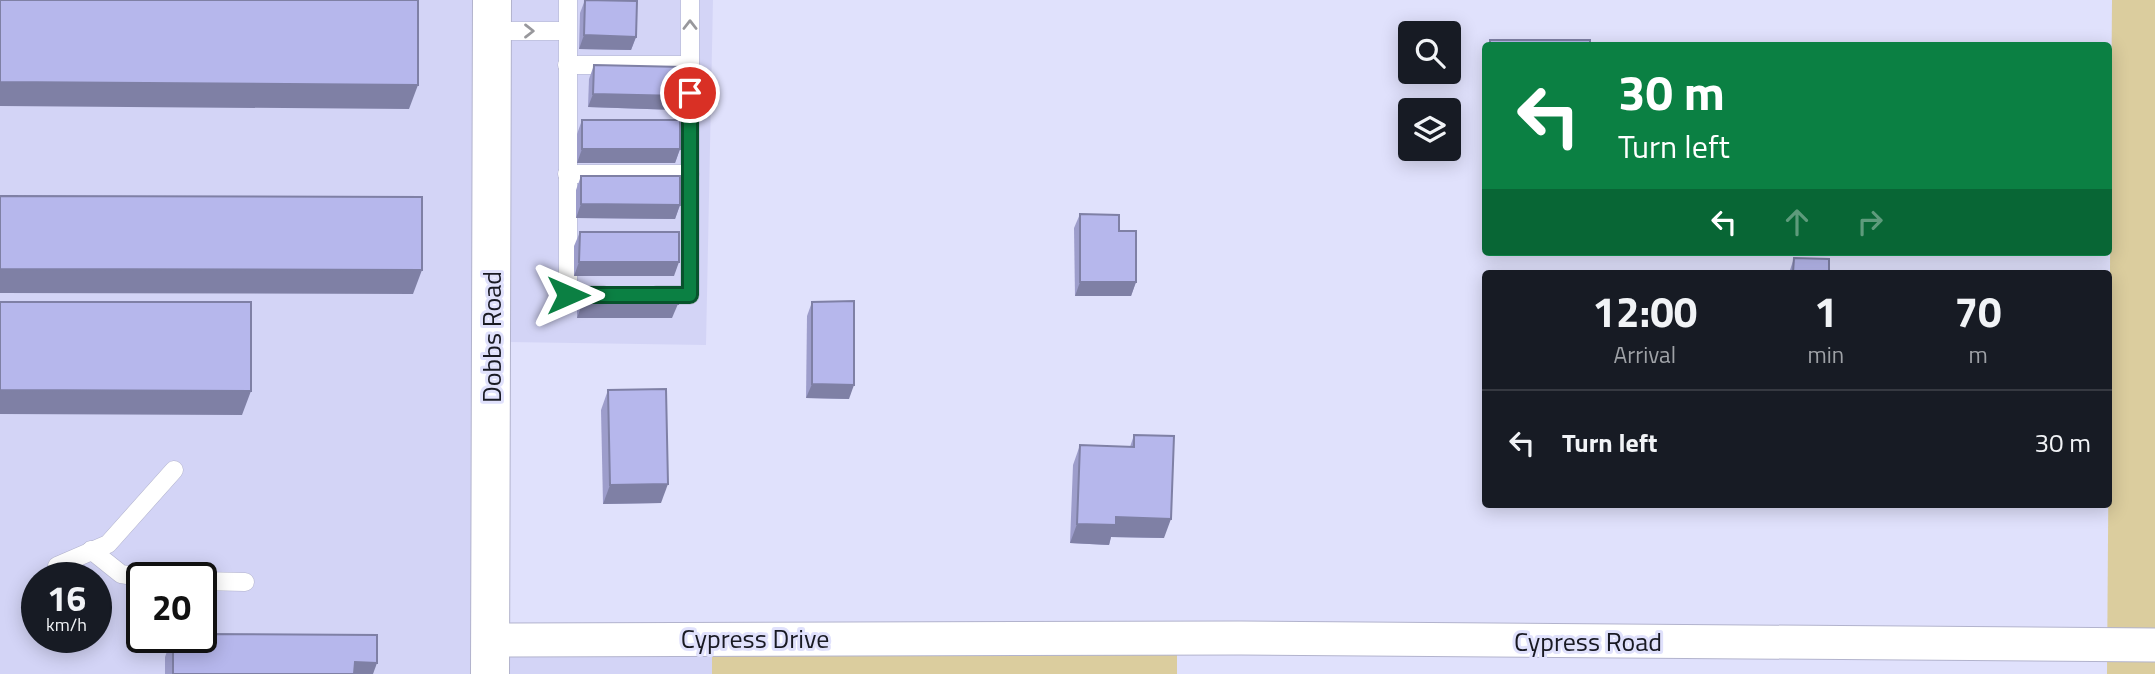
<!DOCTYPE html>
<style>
:root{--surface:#171b24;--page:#20242c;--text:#f1f3f6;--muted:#9ea1a6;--line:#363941}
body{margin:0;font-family:"Titillium Web",sans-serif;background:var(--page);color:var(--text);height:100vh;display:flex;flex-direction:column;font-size:26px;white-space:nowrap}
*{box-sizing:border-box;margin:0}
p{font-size:23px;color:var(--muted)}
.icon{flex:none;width:38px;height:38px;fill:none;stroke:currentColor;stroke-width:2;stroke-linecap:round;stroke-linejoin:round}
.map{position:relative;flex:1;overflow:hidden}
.side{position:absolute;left:1482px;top:270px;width:630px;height:238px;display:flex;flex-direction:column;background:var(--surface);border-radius:7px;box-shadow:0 4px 18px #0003}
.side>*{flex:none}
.top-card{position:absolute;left:1482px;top:42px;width:630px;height:214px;border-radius:7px;box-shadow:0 4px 18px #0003;background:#0b8043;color:#fff;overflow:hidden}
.fabs{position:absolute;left:1398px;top:21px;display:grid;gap:14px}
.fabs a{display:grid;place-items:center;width:63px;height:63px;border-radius:7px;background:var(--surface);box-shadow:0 4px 18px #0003;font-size:35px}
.speed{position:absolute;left:21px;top:562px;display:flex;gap:14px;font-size:35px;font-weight:700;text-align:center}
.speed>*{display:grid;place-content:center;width:91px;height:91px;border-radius:50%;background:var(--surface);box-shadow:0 4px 18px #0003;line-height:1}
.speed small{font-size:18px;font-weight:400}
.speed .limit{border:4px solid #111;border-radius:10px;background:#fff;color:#111}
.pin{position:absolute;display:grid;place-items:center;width:60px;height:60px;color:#fff;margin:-30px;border:4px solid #fff;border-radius:50%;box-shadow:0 2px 7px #0007}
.me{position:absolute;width:77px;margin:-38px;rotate:90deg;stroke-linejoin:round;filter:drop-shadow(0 0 5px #0008)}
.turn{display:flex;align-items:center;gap:24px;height:147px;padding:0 21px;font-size:32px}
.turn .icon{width:91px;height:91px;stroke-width:2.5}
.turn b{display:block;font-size:49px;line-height:60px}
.lanes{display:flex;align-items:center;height:66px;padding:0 21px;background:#0003;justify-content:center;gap:35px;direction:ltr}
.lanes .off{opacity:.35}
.eta{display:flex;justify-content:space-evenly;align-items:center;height:119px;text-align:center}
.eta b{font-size:42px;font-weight:700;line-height:49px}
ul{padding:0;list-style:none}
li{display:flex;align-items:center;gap:21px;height:105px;padding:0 21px;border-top:2px solid var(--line)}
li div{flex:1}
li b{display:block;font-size:26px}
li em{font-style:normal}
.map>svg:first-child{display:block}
</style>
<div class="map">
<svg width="2155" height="674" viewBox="0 0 2155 674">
<rect width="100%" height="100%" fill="#e0e1fc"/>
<!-- built -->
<g fill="#d3d4f6" fill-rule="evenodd">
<path d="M0,0h477l-3,674h-474zM37,578h59v59h-59zM142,578h59v59h-59z"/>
<polygon points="509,0 713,0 706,345 507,342"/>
<polygon points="506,627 712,628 712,674 505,674"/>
</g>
<!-- green -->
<g fill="#dbcd9e">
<polygon points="2112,0 2155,0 2155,674 2107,674"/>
<polygon points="712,628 1177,631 1177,674 712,674"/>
</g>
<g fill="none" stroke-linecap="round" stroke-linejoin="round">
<defs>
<g id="service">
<polyline points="568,0 568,295 604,295"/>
<polyline points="492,31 567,31"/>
<polyline points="567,65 690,65"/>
<polyline points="567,174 690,174"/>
<polyline points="656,295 690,295 690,0"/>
<polyline points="91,550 121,574 146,578"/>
<polyline points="57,566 108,544 174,470"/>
<polyline points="201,581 245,582"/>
</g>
<polyline id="minor" points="490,640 1241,638 2155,645"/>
<polyline id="tertiary" points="490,674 492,0"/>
</defs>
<!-- service casing -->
<use href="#service" stroke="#b2b3cd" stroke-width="19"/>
<!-- minor casing -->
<use href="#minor" stroke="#b2b3cd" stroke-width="35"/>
<!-- tertiary casing -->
<use href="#tertiary" stroke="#b2b3cd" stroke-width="40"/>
<!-- service -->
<use href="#service" stroke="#fff" stroke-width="18"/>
<!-- minor -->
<use href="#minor" stroke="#fff" stroke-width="33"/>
<!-- tertiary -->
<use href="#tertiary" stroke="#fff" stroke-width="38"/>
</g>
<!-- wall -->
<g fill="#9d9dcb">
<polygon points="585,0 636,37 631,50 579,49 580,13"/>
<polygon points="1486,52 1486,105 1484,105 1483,60"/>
<polygon points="594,65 682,96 677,110 588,107 589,79"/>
<polygon points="582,120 680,149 675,163 577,163 577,134"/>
<polygon points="581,176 680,205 675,219 576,218 576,190"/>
<polygon points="1080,214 1119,231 1136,282 1131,296 1075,296 1074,228"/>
<polygon points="580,232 674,276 574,276 574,246"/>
<polygon points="1794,258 1829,273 1789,273"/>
<polygon points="582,288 672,318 577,318 577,302"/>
<polygon points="812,302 849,399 806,398 807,316"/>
<polygon points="608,390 661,503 603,504 601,410"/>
<polygon points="1134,435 1164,538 1111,537 1109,545 1070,543 1073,465 1080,445 1130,447"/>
<polygon points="172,637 201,637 373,674 165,674 165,657"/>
</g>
<!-- shaded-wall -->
<g fill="#7f80a5">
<polygon points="584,35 636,37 631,50 579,49"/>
<polygon points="0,82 418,85 409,109 0,106"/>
<polygon points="593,94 682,96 677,110 588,107"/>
<polygon points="582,149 680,149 675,163 577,163"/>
<polygon points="581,204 680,205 675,219 576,218"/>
<polygon points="579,262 679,262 674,276 574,276"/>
<polygon points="0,269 422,270 413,294 0,293"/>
<polygon points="1080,282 1136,282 1131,296 1075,296"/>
<polygon points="582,304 678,304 672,318 577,318"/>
<polygon points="812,384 854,385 849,399 806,398"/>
<polygon points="0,390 251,391 242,415 0,414"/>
<polygon points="668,484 661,503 603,504 610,485"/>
<polygon points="1116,517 1171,519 1164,538 1111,537 1109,545 1070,543 1077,524"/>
<polygon points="355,662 377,663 373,674 350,674"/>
</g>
<!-- building -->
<g fill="#b6b7ec" stroke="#7f80a5" stroke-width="2">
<polygon points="0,0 418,0 418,85 0,82"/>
<polygon points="585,0 637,1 636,37 584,35"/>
<rect x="1490" y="40" width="100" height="6"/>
<polygon points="594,65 683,67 682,96 593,94"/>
<rect x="582" y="120" width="98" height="29"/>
<polygon points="581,176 680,176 680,205 581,204"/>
<polygon points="0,196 422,197 422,270 0,269"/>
<polygon points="1080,214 1119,215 1119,231 1136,231 1136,282 1080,282"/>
<polygon points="580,232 679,232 679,262 579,262"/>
<polygon points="1794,258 1829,259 1829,273 1793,273"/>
<polygon points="582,288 677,289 678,304 582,304"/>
<polygon points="854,301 854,385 812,384 812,302"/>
<polygon points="0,302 251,302 251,391 0,390"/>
<polygon points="666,389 668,484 610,485 608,390"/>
<polygon points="1134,435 1174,436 1171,519 1116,517 1116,525 1077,524 1080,445 1134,447"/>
<polygon points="201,634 377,635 377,663 355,662 354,674 173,674 173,637 201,637"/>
</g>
<!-- one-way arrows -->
<defs><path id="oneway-chevron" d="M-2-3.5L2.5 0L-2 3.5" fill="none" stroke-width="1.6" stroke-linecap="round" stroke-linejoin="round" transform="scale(1.75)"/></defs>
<g stroke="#98989c">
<use href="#oneway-chevron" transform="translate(690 25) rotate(-90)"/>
<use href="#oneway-chevron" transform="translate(529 31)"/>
</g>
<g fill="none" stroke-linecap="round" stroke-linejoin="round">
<defs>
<polyline id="route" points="568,295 690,295 690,93"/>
</defs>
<!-- route casing -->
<use href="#route" stroke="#07532c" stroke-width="18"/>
<!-- route -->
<use href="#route" stroke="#0b8043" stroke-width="12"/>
</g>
<g text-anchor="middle" stroke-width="6" stroke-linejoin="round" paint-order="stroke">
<!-- street labels -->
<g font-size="26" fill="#191a23" stroke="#e0e1fc">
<text transform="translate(492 337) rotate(-90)" y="9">Dobbs Road</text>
<text x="755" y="648">Cypress Drive</text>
<text x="1588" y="651">Cypress Road</text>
</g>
</g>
</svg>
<div class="fabs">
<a><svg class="icon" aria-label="search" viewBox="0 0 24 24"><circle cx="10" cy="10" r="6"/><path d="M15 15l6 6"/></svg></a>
<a><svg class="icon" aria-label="layers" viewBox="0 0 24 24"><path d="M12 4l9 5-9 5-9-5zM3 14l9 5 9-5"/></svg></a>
</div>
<div class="speed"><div>16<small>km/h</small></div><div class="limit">20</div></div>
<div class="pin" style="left:690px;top:93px;background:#d93025"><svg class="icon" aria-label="arrive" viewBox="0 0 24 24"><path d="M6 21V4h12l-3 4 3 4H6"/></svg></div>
<svg class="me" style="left:568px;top:295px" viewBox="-20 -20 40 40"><path d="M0-17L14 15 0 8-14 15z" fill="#0b8043" stroke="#fff" stroke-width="4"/></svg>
<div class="top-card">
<div class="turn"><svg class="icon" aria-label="left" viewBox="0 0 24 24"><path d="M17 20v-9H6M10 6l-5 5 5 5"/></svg><div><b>30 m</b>Turn left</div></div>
<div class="lanes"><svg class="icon" aria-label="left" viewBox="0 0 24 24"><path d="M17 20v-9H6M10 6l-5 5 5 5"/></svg><svg class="icon off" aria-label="ahead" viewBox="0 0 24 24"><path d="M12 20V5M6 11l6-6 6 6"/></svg><svg class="icon off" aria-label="right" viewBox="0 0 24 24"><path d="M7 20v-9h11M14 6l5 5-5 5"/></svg></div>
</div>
<section class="side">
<div class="eta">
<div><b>12:00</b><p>Arrival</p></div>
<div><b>1</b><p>min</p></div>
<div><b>70</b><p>m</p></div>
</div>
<ul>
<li><svg class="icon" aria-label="left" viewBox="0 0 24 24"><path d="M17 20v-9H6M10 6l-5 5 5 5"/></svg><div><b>Turn left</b></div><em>30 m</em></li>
</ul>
</section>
</div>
